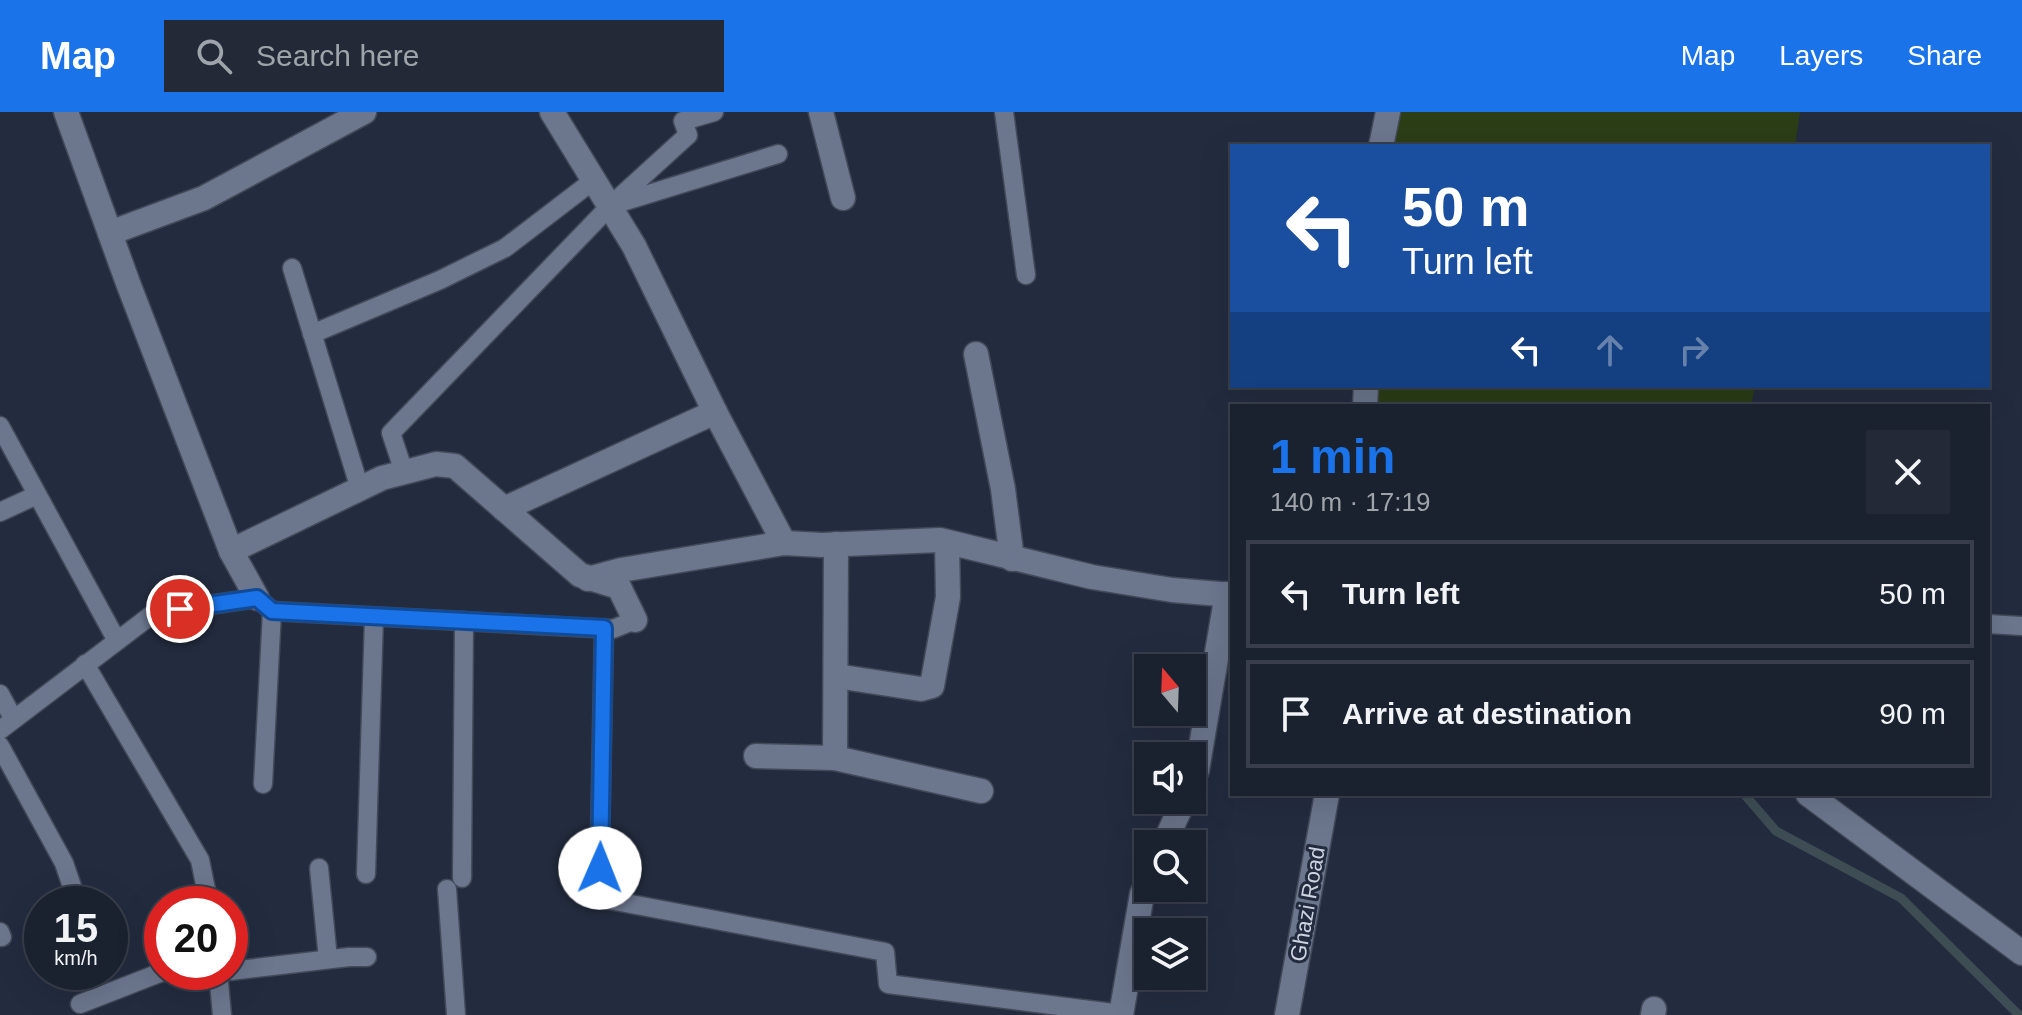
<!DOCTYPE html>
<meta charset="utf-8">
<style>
:root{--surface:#1a212f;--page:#232937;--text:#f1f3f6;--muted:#9fa3aa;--line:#383e4b;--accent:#1a73e8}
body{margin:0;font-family:Arial,sans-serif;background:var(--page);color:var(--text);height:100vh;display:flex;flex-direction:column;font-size:30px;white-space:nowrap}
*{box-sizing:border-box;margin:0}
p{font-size:26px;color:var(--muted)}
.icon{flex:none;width:44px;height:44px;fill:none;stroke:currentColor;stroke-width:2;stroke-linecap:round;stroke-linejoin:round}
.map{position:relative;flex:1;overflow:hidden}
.side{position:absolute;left:1230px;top:292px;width:760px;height:392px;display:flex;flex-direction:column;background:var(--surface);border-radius:0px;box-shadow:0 8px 32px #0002,0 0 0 2px var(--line)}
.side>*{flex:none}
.hud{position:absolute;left:1230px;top:32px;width:760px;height:244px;border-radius:0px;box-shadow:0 8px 32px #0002,0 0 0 2px var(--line);background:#1a4fa0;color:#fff;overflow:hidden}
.needle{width:52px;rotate:341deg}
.fabs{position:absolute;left:1134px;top:542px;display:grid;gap:16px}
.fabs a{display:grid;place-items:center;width:72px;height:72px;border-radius:0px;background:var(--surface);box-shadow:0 8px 32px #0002,0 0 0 2px var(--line);font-size:40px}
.speed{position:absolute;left:24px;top:774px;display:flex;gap:16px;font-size:40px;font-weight:700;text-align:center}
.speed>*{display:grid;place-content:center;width:104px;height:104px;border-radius:50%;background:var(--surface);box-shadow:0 8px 32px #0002,0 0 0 2px var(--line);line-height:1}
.speed small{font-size:20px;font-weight:400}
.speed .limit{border:12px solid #d22;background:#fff;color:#111}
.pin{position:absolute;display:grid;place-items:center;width:68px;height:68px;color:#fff;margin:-34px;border:4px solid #fff;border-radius:50%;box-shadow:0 2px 8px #0007}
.me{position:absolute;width:88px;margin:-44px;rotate:1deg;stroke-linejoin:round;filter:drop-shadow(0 0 6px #0008)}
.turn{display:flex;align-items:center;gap:28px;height:168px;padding:0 40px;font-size:36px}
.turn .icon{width:104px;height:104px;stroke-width:2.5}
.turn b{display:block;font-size:56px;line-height:68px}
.lanes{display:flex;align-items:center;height:76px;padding:0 40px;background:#0003;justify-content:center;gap:40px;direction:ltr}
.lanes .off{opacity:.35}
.round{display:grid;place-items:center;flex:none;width:84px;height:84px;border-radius:0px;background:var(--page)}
.head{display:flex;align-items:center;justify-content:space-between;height:136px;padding:0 40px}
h1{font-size:48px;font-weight:600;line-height:60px;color:var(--accent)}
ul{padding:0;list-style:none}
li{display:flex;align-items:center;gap:24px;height:108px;margin:0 16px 12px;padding:0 24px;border:4px solid var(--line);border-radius:0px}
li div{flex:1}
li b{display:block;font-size:30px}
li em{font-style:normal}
header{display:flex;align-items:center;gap:48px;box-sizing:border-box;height:112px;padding:0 40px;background:var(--accent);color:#fff}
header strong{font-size:38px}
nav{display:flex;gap:44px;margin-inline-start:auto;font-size:28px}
.search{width:560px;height:72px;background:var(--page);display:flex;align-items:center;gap:20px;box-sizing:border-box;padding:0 28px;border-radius:0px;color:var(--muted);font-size:30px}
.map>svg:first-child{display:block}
</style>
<header>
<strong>Map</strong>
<div class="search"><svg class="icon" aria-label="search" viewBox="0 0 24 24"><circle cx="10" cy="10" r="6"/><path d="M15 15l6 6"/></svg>Search here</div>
<nav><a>Map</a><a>Layers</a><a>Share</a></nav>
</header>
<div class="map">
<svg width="2022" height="903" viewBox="0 0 2022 903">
<rect width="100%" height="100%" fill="#232c3f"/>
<!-- green -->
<g fill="#2b3e16">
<polygon points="1389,0 1800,0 1795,34 1381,34"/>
<polygon points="1368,274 1755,274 1751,294 1367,294"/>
</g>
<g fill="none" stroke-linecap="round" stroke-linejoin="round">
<!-- stream -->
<polyline stroke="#3e4d54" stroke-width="9" points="1744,682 1776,719 1901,786 2019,903"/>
<defs>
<g id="service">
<polyline points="1004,0 1026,163"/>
<polyline points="616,92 778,42"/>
<polyline points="292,156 360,377"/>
<polyline points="312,222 440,168 505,136 594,68"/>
<polyline points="0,314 117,529"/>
<polyline points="404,360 391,321 610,94 688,23 683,9 714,0"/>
<polyline points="0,400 37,383"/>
<polyline points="1988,512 2022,514"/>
<polyline points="604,516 599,786 885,840 888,872 1121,902"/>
<polyline points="85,552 200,748 209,792"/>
<polyline points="0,582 13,606"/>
<polyline points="0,618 154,501 257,486 272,499 613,517 635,508"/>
<polyline points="0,634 64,751 78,792"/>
<polyline points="263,672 272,499"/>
<polyline points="319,756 328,847"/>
<polyline points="366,762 374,505"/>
<polyline points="462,766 464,509"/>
<polyline points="447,777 456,903"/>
<polyline points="0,820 2,825 0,825"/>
<polyline points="230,859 349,845 367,845"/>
<polyline points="218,860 222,903"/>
<polyline points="80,892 162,860"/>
</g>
<g id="minor">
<polyline points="66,0 128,171 231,439 257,486"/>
<polyline points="552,0 634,134 715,300 784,431"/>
<polyline points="821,0 843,86"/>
<polyline points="1381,34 1388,0"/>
<polyline points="110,121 204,86 364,0"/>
<polyline points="976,242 1003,377 1012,447"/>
<polyline points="1365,294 1366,274"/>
<polyline points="504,397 715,300"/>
<polyline points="231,439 382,366 436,352 455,354 580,463 619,475 635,508"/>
<polyline points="588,467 621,458 784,431 822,433 940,428 1092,465 1172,478 1232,483"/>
<polyline points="836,564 921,577 932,574 948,485 947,430"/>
<polyline points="756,644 835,646 981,679"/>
<polyline points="835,646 836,432"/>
<polyline points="1192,669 1197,658 1227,482"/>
<polyline points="1808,682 2022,841"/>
<polyline points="1164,732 1184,688"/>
<polyline points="1121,903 1142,782 1148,770"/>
<polyline points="1287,903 1327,682"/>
<polyline points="1653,903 1654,897"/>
</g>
</defs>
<!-- service casing -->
<use href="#service" stroke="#424959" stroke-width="21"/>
<!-- minor casing -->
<use href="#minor" stroke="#424959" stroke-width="27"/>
<!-- service -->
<use href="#service" stroke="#6c768d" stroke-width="18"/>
<!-- minor -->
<use href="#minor" stroke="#6c768d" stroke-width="24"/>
</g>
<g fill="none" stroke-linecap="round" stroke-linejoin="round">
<defs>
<polyline id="route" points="180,497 257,486 272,499 604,516 600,756"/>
</defs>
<!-- route casing -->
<use href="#route" stroke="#114b97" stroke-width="20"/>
<!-- route -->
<use href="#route" stroke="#1a73e8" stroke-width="14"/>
</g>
<g text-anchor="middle" stroke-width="6" stroke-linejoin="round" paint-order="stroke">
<!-- street labels -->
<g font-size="22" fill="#cdd3e0" stroke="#232c3f">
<text transform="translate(1307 792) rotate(-80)" y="8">Ghazi Road</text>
</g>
</g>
</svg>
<div class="fabs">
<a><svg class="needle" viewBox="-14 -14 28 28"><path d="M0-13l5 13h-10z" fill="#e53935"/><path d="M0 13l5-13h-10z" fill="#9fa3aa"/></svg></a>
<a><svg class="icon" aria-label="sound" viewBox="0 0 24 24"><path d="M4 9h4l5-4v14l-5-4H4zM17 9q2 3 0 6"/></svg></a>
<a><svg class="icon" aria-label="search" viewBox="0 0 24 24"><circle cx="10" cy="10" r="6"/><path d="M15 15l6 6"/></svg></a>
<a><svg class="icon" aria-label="layers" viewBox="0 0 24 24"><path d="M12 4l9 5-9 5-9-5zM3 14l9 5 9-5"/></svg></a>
</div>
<div class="speed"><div>15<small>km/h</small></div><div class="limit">20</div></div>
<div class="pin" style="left:180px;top:497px;background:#d93025"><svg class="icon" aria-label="arrive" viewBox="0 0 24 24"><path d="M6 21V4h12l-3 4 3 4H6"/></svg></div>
<svg class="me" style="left:600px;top:756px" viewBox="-20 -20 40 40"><circle r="19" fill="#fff"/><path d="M0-13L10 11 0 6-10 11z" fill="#1a73e8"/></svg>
<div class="hud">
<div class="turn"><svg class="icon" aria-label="left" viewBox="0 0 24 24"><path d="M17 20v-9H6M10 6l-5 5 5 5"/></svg><div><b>50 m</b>Turn left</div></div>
<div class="lanes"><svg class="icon" aria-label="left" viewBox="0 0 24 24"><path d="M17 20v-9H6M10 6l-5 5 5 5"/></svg><svg class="icon off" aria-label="ahead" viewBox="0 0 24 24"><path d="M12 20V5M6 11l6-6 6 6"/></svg><svg class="icon off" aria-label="right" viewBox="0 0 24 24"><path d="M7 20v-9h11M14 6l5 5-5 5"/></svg></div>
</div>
<section class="side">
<div class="head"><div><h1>1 min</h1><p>140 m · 17:19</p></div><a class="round"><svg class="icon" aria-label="close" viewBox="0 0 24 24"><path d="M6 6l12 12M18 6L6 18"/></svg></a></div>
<ul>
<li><svg class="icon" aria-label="left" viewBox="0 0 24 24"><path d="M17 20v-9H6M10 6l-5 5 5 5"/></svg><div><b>Turn left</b></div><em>50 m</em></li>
<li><svg class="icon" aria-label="arrive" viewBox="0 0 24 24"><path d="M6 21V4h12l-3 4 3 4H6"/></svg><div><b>Arrive at destination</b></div><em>90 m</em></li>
</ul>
</section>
</div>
